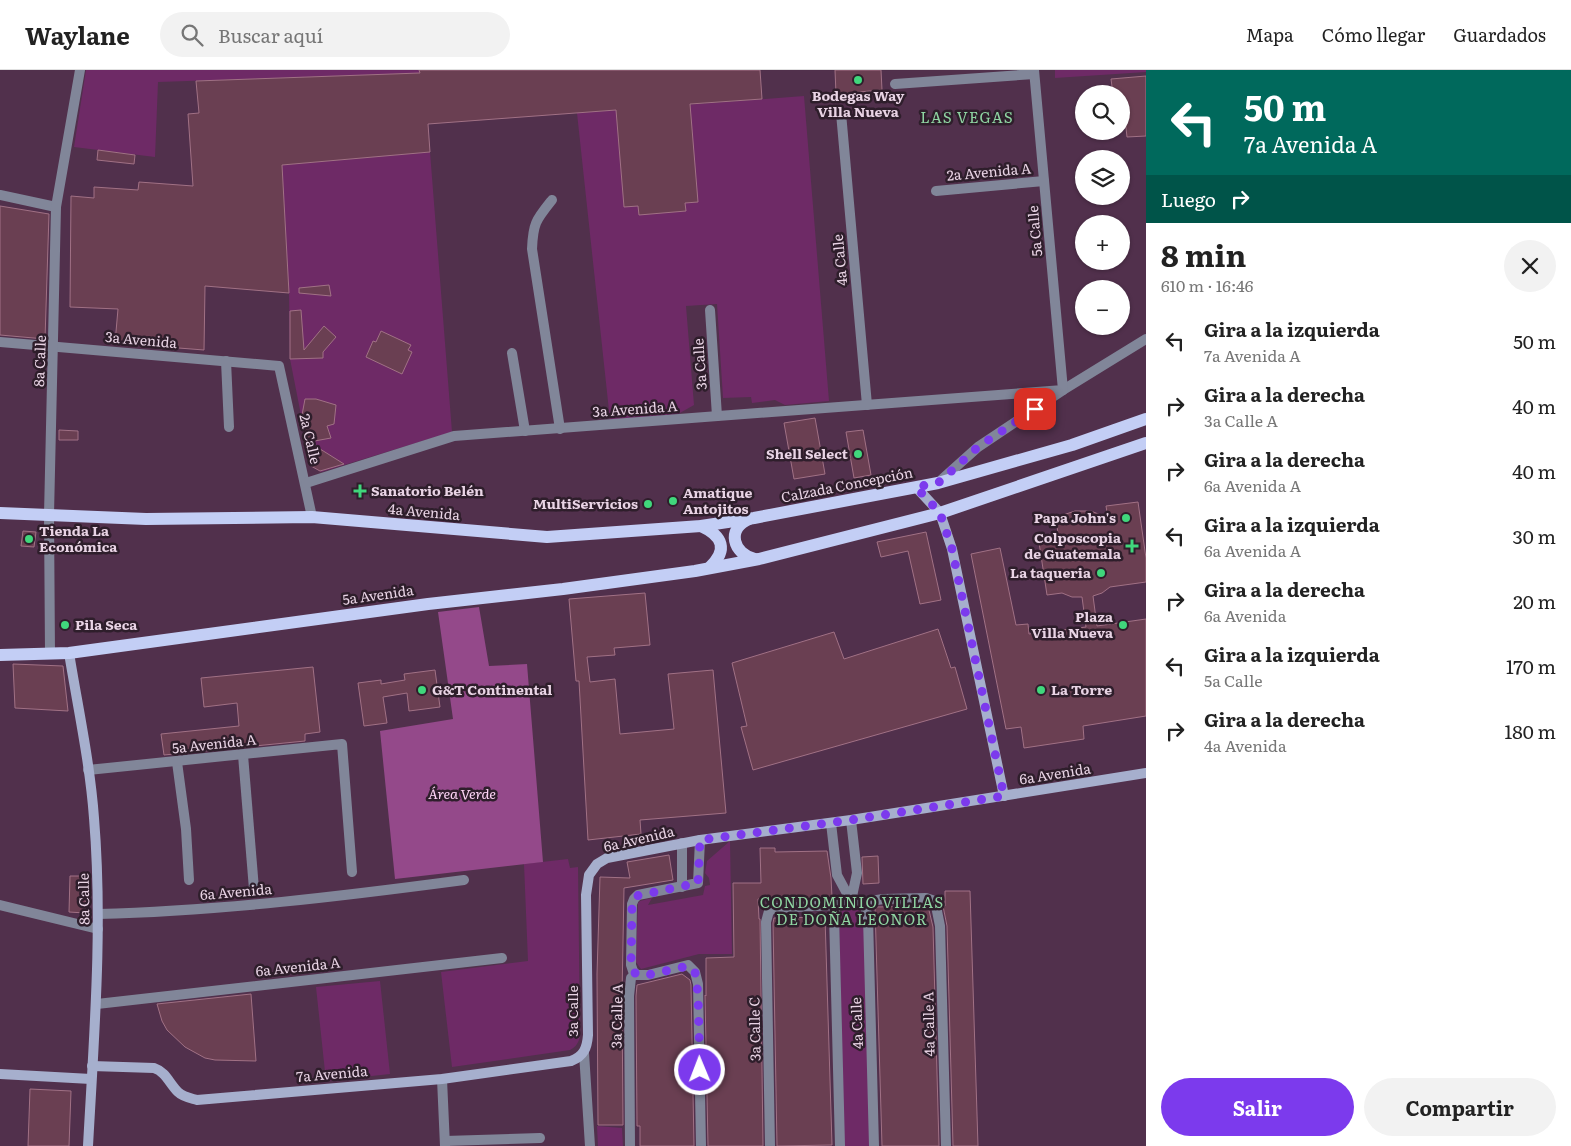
<!DOCTYPE html>
<html lang="es">
<meta charset="utf-8">
<style>
:root{--surface:#fff;--page:#f2f2f2;--text:#222;--muted:#767676;--line:#e0e0e0;--accent:#7c3aed}
body{margin:0;font-family:Literata,serif;background:var(--page);color:var(--text);height:100vh;display:flex;flex-direction:column;font-size:19px;white-space:nowrap}
*{box-sizing:border-box;margin:0}
p{font-size:16px;color:var(--muted)}
.icon{flex:none;width:28px;height:28px;fill:none;stroke:currentColor;stroke-width:2;stroke-linecap:round;stroke-linejoin:round}
.map{position:relative;flex:1;overflow:hidden}
.details{display:flex;flex-direction:column;background:var(--surface);width:425px}
.details>*{flex:none}
.banner{background:#00695c;color:#fff;overflow:hidden}
.buttons{position:absolute;left:1075px;top:15px;display:grid;gap:10px}
.buttons a{display:grid;place-items:center;width:55px;height:55px;border-radius:50%;background:var(--surface);box-shadow:0 1px 4px #0004;font-size:25px}
.pin{position:absolute;display:grid;place-items:center;width:42px;height:42px;color:#fff;margin:-21px;border-radius:10px;box-shadow:0 2px 8px #0006}
.me{position:absolute;width:55px;margin:-28px;rotate:359deg;stroke-linejoin:round;filter:drop-shadow(0 0 4px #0008)}
.turn{display:flex;align-items:center;gap:18px;height:105px;padding:0 15px;font-size:22px}
.turn .icon{width:65px;height:65px;stroke-width:2.5}
.turn b{display:block;font-size:35px;line-height:42px}
.then{display:flex;align-items:center;height:48px;padding:0 15px;background:#0003;gap:10px;font-size:19px}
.round{display:grid;place-items:center;flex:none;width:52px;height:52px;border-radius:26px;background:var(--page)}
.summary{display:flex;align-items:center;justify-content:space-between;height:85px;padding:0 15px}
h1{font-size:30px;font-weight:700;line-height:38px}
.primary-button{display:flex;gap:10px;margin-top:auto;padding:10px 15px}
.primary-button a{flex:1;height:58px;border-radius:30px;background:var(--accent);color:#fff;font-size:20px;font-weight:700;line-height:58px;text-align:center}
.primary-button a+a{background:var(--page);color:var(--text)}
ul{padding:0;list-style:none}
li{display:flex;align-items:center;gap:15px;height:65px;padding:0 15px}
li div{flex:1}
li b{display:block;font-size:19px}
li em{font-style:normal}
header{display:flex;align-items:center;gap:30px;box-sizing:border-box;height:70px;padding:0 25px;background:var(--surface);border-bottom:1px solid var(--line)}
header strong{font-size:24px}
nav{display:flex;gap:28px;margin-inline-start:auto;font-size:18px}
.search{width:350px;height:45px;background:var(--page);display:flex;align-items:center;gap:12px;box-sizing:border-box;padding:0 18px;border-radius:28px;color:var(--muted);font-size:19px}
main{display:flex;flex:1;min-height:0}
.map>svg:first-child{display:block}
</style>
<header>
<strong>Waylane</strong>
<div class="search"><svg class="icon" aria-label="search" viewBox="0 0 24 24"><circle cx="10" cy="10" r="6"/><path d="M15 15l6 6"/></svg>Buscar aquí</div>
<nav><a>Mapa</a><a>Cómo llegar</a><a>Guardados</a></nav>
</header>
<main>
<div class="map">
<svg width="1146" height="1076" viewBox="0 0 1146 1076">
<rect width="100%" height="100%" fill="#51304c"/>
<!-- green -->
<g fill="#6e2a66">
<polygon points="86,0 419,0 420,3 158,12 155,87 74,77"/>
<polygon points="1055,0 1146,0 1146,2 1055,8"/>
<polygon points="804,26 829,331 785,335 775,330 752,333 751,327 723,328 717,234 686,236 694,335 678,344 610,350 577,43"/>
<polygon points="430,82 452,362 321,402 311,396 290,289 289,223 282,95"/>
<polygon points="730,771 732,884 699,884 641,899 636,892 638,833 640,831 652,828 648,835 703,825 705,816 710,815 709,808 705,803 707,791"/>
<path d="M568,789l2,9 8,-1 2,170c-2,6 -4,10 -10,13l-118,17 -11,-95 87,-11 -4,-97z"/>
<path d="M845,839c9,0 15,-2 19,7l6,230h-26l-5,-227 3,-8z"/>
<polygon points="380,911 390,1004 326,1011 316,917"/>
<polygon points="597,1056 622,1058 623,1076 598,1076"/>
</g>
<!-- forest -->
<polygon fill="#94498a" points="479,537 489,596 527,594 543,792 395,809 380,661 453,649 438,542"/>
<!-- building -->
<g fill="#6a3f52" stroke="#a17185">
<polygon points="419,0 760,0 762,29 690,34 698,132 685,133 686,141 639,145 638,136 624,137 616,40 428,54 430,82 282,95 289,223 205,216 204,280 115,273 118,239 70,237 71,126 94,128 94,117 138,120 139,112 193,116 188,44 199,43 196,11 420,3"/>
<polygon points="835,0 881,0 882,20 836,24"/>
<polygon points="1146,6 1146,66 1127,67 1125,49 1121,49 1121,24 1113,24 1111,9"/>
<polygon points="98,80 135,85 134,94 97,90"/>
<polygon points="0,136 49,144 45,269 0,265"/>
<polygon points="329,215 331,226 299,223 299,218"/>
<polygon points="301,240 304,280 324,256 336,267 323,282 323,288 290,289 290,241"/>
<polygon points="381,261 411,275 408,280 412,282 402,304 366,287 373,271 376,272"/>
<polygon points="305,329 316,329 336,335 334,354 327,356 331,368 309,372 344,394 320,401 311,396 301,345 302,345"/>
<polygon points="815,348 825,404 794,409 784,353"/>
<polygon points="59,360 78,361 78,370 59,370"/>
<polygon points="863,360 871,405 854,408 846,362"/>
<polygon points="1138,432 1146,488 1146,512 1110,517 1102,523 1093,526 1097,556 1146,549 1146,646 1083,656 1084,669 1024,678 1021,657 1006,659 971,484 1000,478 1016,555 1028,554 1029,564 1086,557 1082,527 1072,527 1062,523 1047,525 1038,466 1058,463 1056,450 1060,446 1075,441 1091,441 1108,448 1106,436"/>
<polygon points="23,461 36,462 34,477 21,476"/>
<polygon points="926,462 941,530 920,534 908,481 881,487 877,472"/>
<polygon points="645,523 650,575 614,578 615,585 587,587 590,612 615,609 620,664 674,659 668,604 713,600 726,743 640,750 641,764 588,770 579,611 576,611 569,529"/>
<polygon points="938,559 951,598 955,597 967,639 753,700 741,657 747,656 732,593 834,562 844,589"/>
<polygon points="13,594 63,596 68,641 15,638"/>
<polygon points="313,597 320,662 305,664 305,671 164,685 161,664 239,656 237,633 204,637 201,608"/>
<polygon points="435,600 440,637 409,641 407,623 383,627 387,653 364,656 358,613 381,610 381,614 405,610 404,604"/>
<polygon points="760,778 775,778 775,782 827,781 831,808 832,827 758,829 759,849 760,849 763,1076 708,1076 705,925 706,926 706,888 734,887 733,813 761,813"/>
<polygon points="669,785 673,810 624,818 622,926 623,1055 598,1055 597,904 600,807 630,808 627,792"/>
<polygon points="878,786 879,813 863,814 862,787"/>
<polygon points="70,806 86,806 85,843 69,842"/>
<polygon points="945,821 970,821 978,1076 953,1076 947,856 943,836 945,836"/>
<polygon points="928,836 933,857 939,1076 882,1076 875,837"/>
<polygon points="825,847 832,1075 777,1076 773,853 774,848"/>
<polygon points="682,904 690,910 691,915 694,1076 640,1076 640,1056 637,1056 636,926 637,915"/>
<polygon points="251,924 256,991 215,990 205,988 185,977 167,960 162,951 157,934"/>
<polygon points="30,1019 71,1021 69,1076 28,1076"/>
</g>
<g fill="none" stroke-linecap="round" stroke-linejoin="round">
<!-- street -->
<g stroke="#818699" stroke-width="10">
<polyline points="895,14 1034,4"/>
<polyline points="841,43 867,335"/>
<polyline points="936,121 1044,111"/>
<polyline points="0,125 56,137"/>
<path d="M552,130c-16,20 -19,23 -20,49l28,180"/>
<polyline points="710,240 717,346"/>
<polyline points="0,272 279,296 312,447"/>
<polyline points="512,283 525,361"/>
<polyline points="226,291 229,357"/>
<polyline points="939,412 978,377 1063,320 1146,269"/>
<polyline points="306,413 454,366 1063,320 1034,0"/>
<polyline points="50,584 49,445 56,137 80,0"/>
<polyline points="243,685 254,819"/>
<polyline points="177,692 186,759 189,810"/>
<polyline points="88,700 342,674 352,802"/>
<polyline points="831,753 837,805 851,831"/>
<polyline points="682,817 682,773"/>
<polyline points="851,831 857,803 851,750"/>
<polyline points="860,831 865,837 868,847 874,1076"/>
<polyline points="0,835 98,859"/>
<polyline points="836,835 834,844 840,1076"/>
<path d="M98,844c123,-3 245,-18 366,-34"/>
<polyline points="637,905 633,901 631,895 632,834 634,829 638,825 698,813 700,770"/>
<polyline points="97,934 502,888"/>
<polyline points="584,983 590,1076"/>
<polyline points="442,1009 445,1076"/>
<polyline points="445,1071 540,1068"/>
<polyline points="630,1076 629,926 631,908 634,905 648,905 688,895 695,902 698,914 701,1076"/>
<polyline points="770,1076 766,852 769,841 776,838 836,835 851,831 865,832 883,829 926,828 932,830 936,836 940,856 946,1076"/>
</g>
<!-- secondary -->
<g stroke="#a6afcd" stroke-width="10">
<polyline points="916,417 940,443 952,479 1004,726"/>
<path d="M69,583c9,55 21,110 25,165 9,109 0,218 -6,328"/>
<path d="M92,996l62,2c12,4 15,15 24,24 5,5 12,6 19,8l245,-21 129,-18c13,-5 16,-13 17,-26l-2,-140 3,-20 8,-11 10,-6 93,-18 151,-20 295,-47"/>
<polyline points="0,1004 91,1009"/>
</g>
<!-- primary -->
<g stroke="#c3cef5" stroke-width="12">
<polyline points="0,443 146,449 312,447 547,467 701,456 754,448 938,413 1072,375 1146,349"/>
<path d="M749,449c-23,10 -16,35 6,40"/>
<path d="M701,456c22,10 27,24 9,41"/>
<polyline points="0,585 69,583 428,534 563,519 695,501 759,489 940,443 1146,373"/>
</g>
</g>
<g fill="none" stroke-linecap="round" stroke-linejoin="round">
<!-- route -->
<polyline stroke="#7c3aed" stroke-width="9" stroke-dasharray="0 16.2" points="700,1000 698,924 695,902 688,896 643,906 635,903 631,895 632,839 633,831 636,826 698,813 700,770 851,750 1004,726 952,479 940,443 916,417 938,413 978,377 1035,339"/>
</g>
<!-- markers -->
<g fill="#40d77c" stroke="#2e1e2b" stroke-width="2">
<circle cx="858" cy="10" r="5"/>
<circle cx="858" cy="384" r="5"/>
<path d="M357.5 413.5h5v5h5v5h-5v5h-5v-5h-5v-5h5z"/>
<circle cx="673" cy="431" r="5"/>
<circle cx="648" cy="434" r="5"/>
<circle cx="1126" cy="448" r="5"/>
<circle cx="29" cy="469" r="5"/>
<path d="M1129.5 468.5h5v5h5v5h-5v5h-5v-5h-5v-5h5z"/>
<circle cx="1101" cy="503" r="5"/>
<circle cx="65" cy="555" r="5"/>
<circle cx="1123" cy="555" r="5"/>
<circle cx="422" cy="620" r="5"/>
<circle cx="1041" cy="620" r="5"/>
</g>
<g text-anchor="middle" stroke-width="5" stroke-linejoin="round" paint-order="stroke">
<!-- poi labels -->
<g font-size="14" font-weight="bold" fill="#e9d4e5" stroke="#2e1e2b" text-anchor="end">
<text x="858" y="31" text-anchor="middle">Bodegas Way<tspan x="858" dy="16">Villa Nueva</tspan></text>
<text x="848" y="389">Shell Select</text>
<text x="371" y="426" text-anchor="start">Sanatorio Belén</text>
<text x="683" y="428" text-anchor="start">Amatique<tspan x="683" dy="16">Antojitos</tspan></text>
<text x="638" y="439">MultiServicios</text>
<text x="1116" y="453">Papa John's</text>
<text x="39" y="466" text-anchor="start">Tienda La<tspan x="39" dy="16">Económica</tspan></text>
<text x="1121" y="473">Colposcopia<tspan x="1121" dy="16">de Guatemala</tspan></text>
<text x="1091" y="508">La taqueria</text>
<text x="1113" y="552">Plaza<tspan x="1113" dy="16">Villa Nueva</tspan></text>
<text x="75" y="560" text-anchor="start">Pila Seca</text>
<text x="432" y="625" text-anchor="start">G&amp;T Continental</text>
<text x="1051" y="625" text-anchor="start">La Torre</text>
</g>
<!-- street labels -->
<g font-size="14" fill="#e9d4e5" stroke="#2e1e2b">
<text transform="translate(989 102) rotate(-5)" y="5">2a Avenida A</text>
<text transform="translate(1035 161) rotate(-95)" y="5">5a Calle</text>
<text transform="translate(840 190) rotate(-95)" y="5">4a Calle</text>
<text transform="translate(141 270) rotate(5)" y="5">3a Avenida</text>
<text transform="translate(40 291) rotate(-88)" y="5">8a Calle</text>
<text transform="translate(700 294) rotate(-94)" y="5">3a Calle</text>
<text transform="translate(635 339) rotate(-4)" y="5">3a Avenida A</text>
<text transform="translate(310 369) rotate(77)" y="5">2a Calle</text>
<text transform="translate(847 415) rotate(-11)" y="5">Calzada Concepción</text>
<text transform="translate(424 442) rotate(5)" y="5">4a Avenida</text>
<text transform="translate(378 525) rotate(-8)" y="5">5a Avenida</text>
<text transform="translate(214 674) rotate(-6)" y="5">5a Avenida A</text>
<text transform="translate(1055 704) rotate(-9)" y="5">6a Avenida</text>
<text transform="translate(639 769) rotate(-13)" y="5">6a Avenida</text>
<text transform="translate(236 822) rotate(-5)" y="5">6a Avenida</text>
<text transform="translate(84 829) rotate(-91)" y="5">8a Calle</text>
<text transform="translate(298 897) rotate(-6)" y="5">6a Avenida A</text>
<text transform="translate(573 941) rotate(-90)" y="5">3a Calle</text>
<text transform="translate(617 946) rotate(-89)" y="5">3a Calle A</text>
<text transform="translate(857 953) rotate(-92)" y="5">4a Calle</text>
<text transform="translate(929 954) rotate(-91)" y="5">4a Calle A</text>
<text transform="translate(755 959) rotate(-91)" y="5">3a Calle C</text>
<text transform="translate(332 1004) rotate(-5)" y="5">7a Avenida</text>
</g>
<!-- park labels -->
<g font-size="14" font-style="italic" fill="#fed4f6" stroke="#2e1e2b">
<text x="462" y="729">Área Verde</text>
</g>
<!-- neighbourhood labels -->
<g font-size="15" letter-spacing="1" fill="#8fd5a2" stroke="#2e1e2b">
<text x="967" y="53">LAS VEGAS</text>
<text x="852" y="838">CONDOMINIO VILLAS<tspan x="852" dy="17">DE DOÑA LEONOR</tspan></text>
</g>
</g>
</svg>
<div class="buttons">
<a><svg class="icon" aria-label="search" viewBox="0 0 24 24"><circle cx="10" cy="10" r="6"/><path d="M15 15l6 6"/></svg></a>
<a><svg class="icon" aria-label="layers" viewBox="0 0 24 24"><path d="M12 4l9 5-9 5-9-5zM3 14l9 5 9-5"/></svg></a>
<a>+</a>
<a>−</a>
</div>
<div class="pin" style="left:1035px;top:339px;background:#d93025"><svg class="icon" aria-label="arrive" viewBox="0 0 24 24"><path d="M6 21V4h12l-3 4 3 4H6"/></svg></div>
<svg class="me" style="left:700px;top:1000px" viewBox="-20 -20 40 40"><circle r="17" fill="#7c3aed" stroke="#fff" stroke-width="3"/><path d="M0-11L8 9 0 5-8 9z" fill="#fff"/></svg>
</div>
<section class="details">
<div class="banner">
<div class="turn"><svg class="icon" aria-label="left" viewBox="0 0 24 24"><path d="M17 20v-9H6M10 6l-5 5 5 5"/></svg><div><b>50 m</b>7a Avenida A</div></div>
<div class="then">Luego<svg class="icon" aria-label="right" viewBox="0 0 24 24"><path d="M7 20v-9h11M14 6l5 5-5 5"/></svg></div>
</div>
<div class="summary"><div><h1>8 min</h1><p>610 m · 16:46</p></div><a class="round"><svg class="icon" aria-label="close" viewBox="0 0 24 24"><path d="M6 6l12 12M18 6L6 18"/></svg></a></div>
<ul>
<li><svg class="icon" aria-label="left" viewBox="0 0 24 24"><path d="M17 20v-9H6M10 6l-5 5 5 5"/></svg><div><b>Gira a la izquierda</b><p>7a Avenida A</p></div><em>50 m</em></li>
<li><svg class="icon" aria-label="right" viewBox="0 0 24 24"><path d="M7 20v-9h11M14 6l5 5-5 5"/></svg><div><b>Gira a la derecha</b><p>3a Calle A</p></div><em>40 m</em></li>
<li><svg class="icon" aria-label="right" viewBox="0 0 24 24"><path d="M7 20v-9h11M14 6l5 5-5 5"/></svg><div><b>Gira a la derecha</b><p>6a Avenida A</p></div><em>40 m</em></li>
<li><svg class="icon" aria-label="left" viewBox="0 0 24 24"><path d="M17 20v-9H6M10 6l-5 5 5 5"/></svg><div><b>Gira a la izquierda</b><p>6a Avenida A</p></div><em>30 m</em></li>
<li><svg class="icon" aria-label="right" viewBox="0 0 24 24"><path d="M7 20v-9h11M14 6l5 5-5 5"/></svg><div><b>Gira a la derecha</b><p>6a Avenida</p></div><em>20 m</em></li>
<li><svg class="icon" aria-label="left" viewBox="0 0 24 24"><path d="M17 20v-9H6M10 6l-5 5 5 5"/></svg><div><b>Gira a la izquierda</b><p>5a Calle</p></div><em>170 m</em></li>
<li><svg class="icon" aria-label="right" viewBox="0 0 24 24"><path d="M7 20v-9h11M14 6l5 5-5 5"/></svg><div><b>Gira a la derecha</b><p>4a Avenida</p></div><em>180 m</em></li>
</ul>
<div class="primary-button"><a>Salir</a><a>Compartir</a></div>
</section>
</main>
